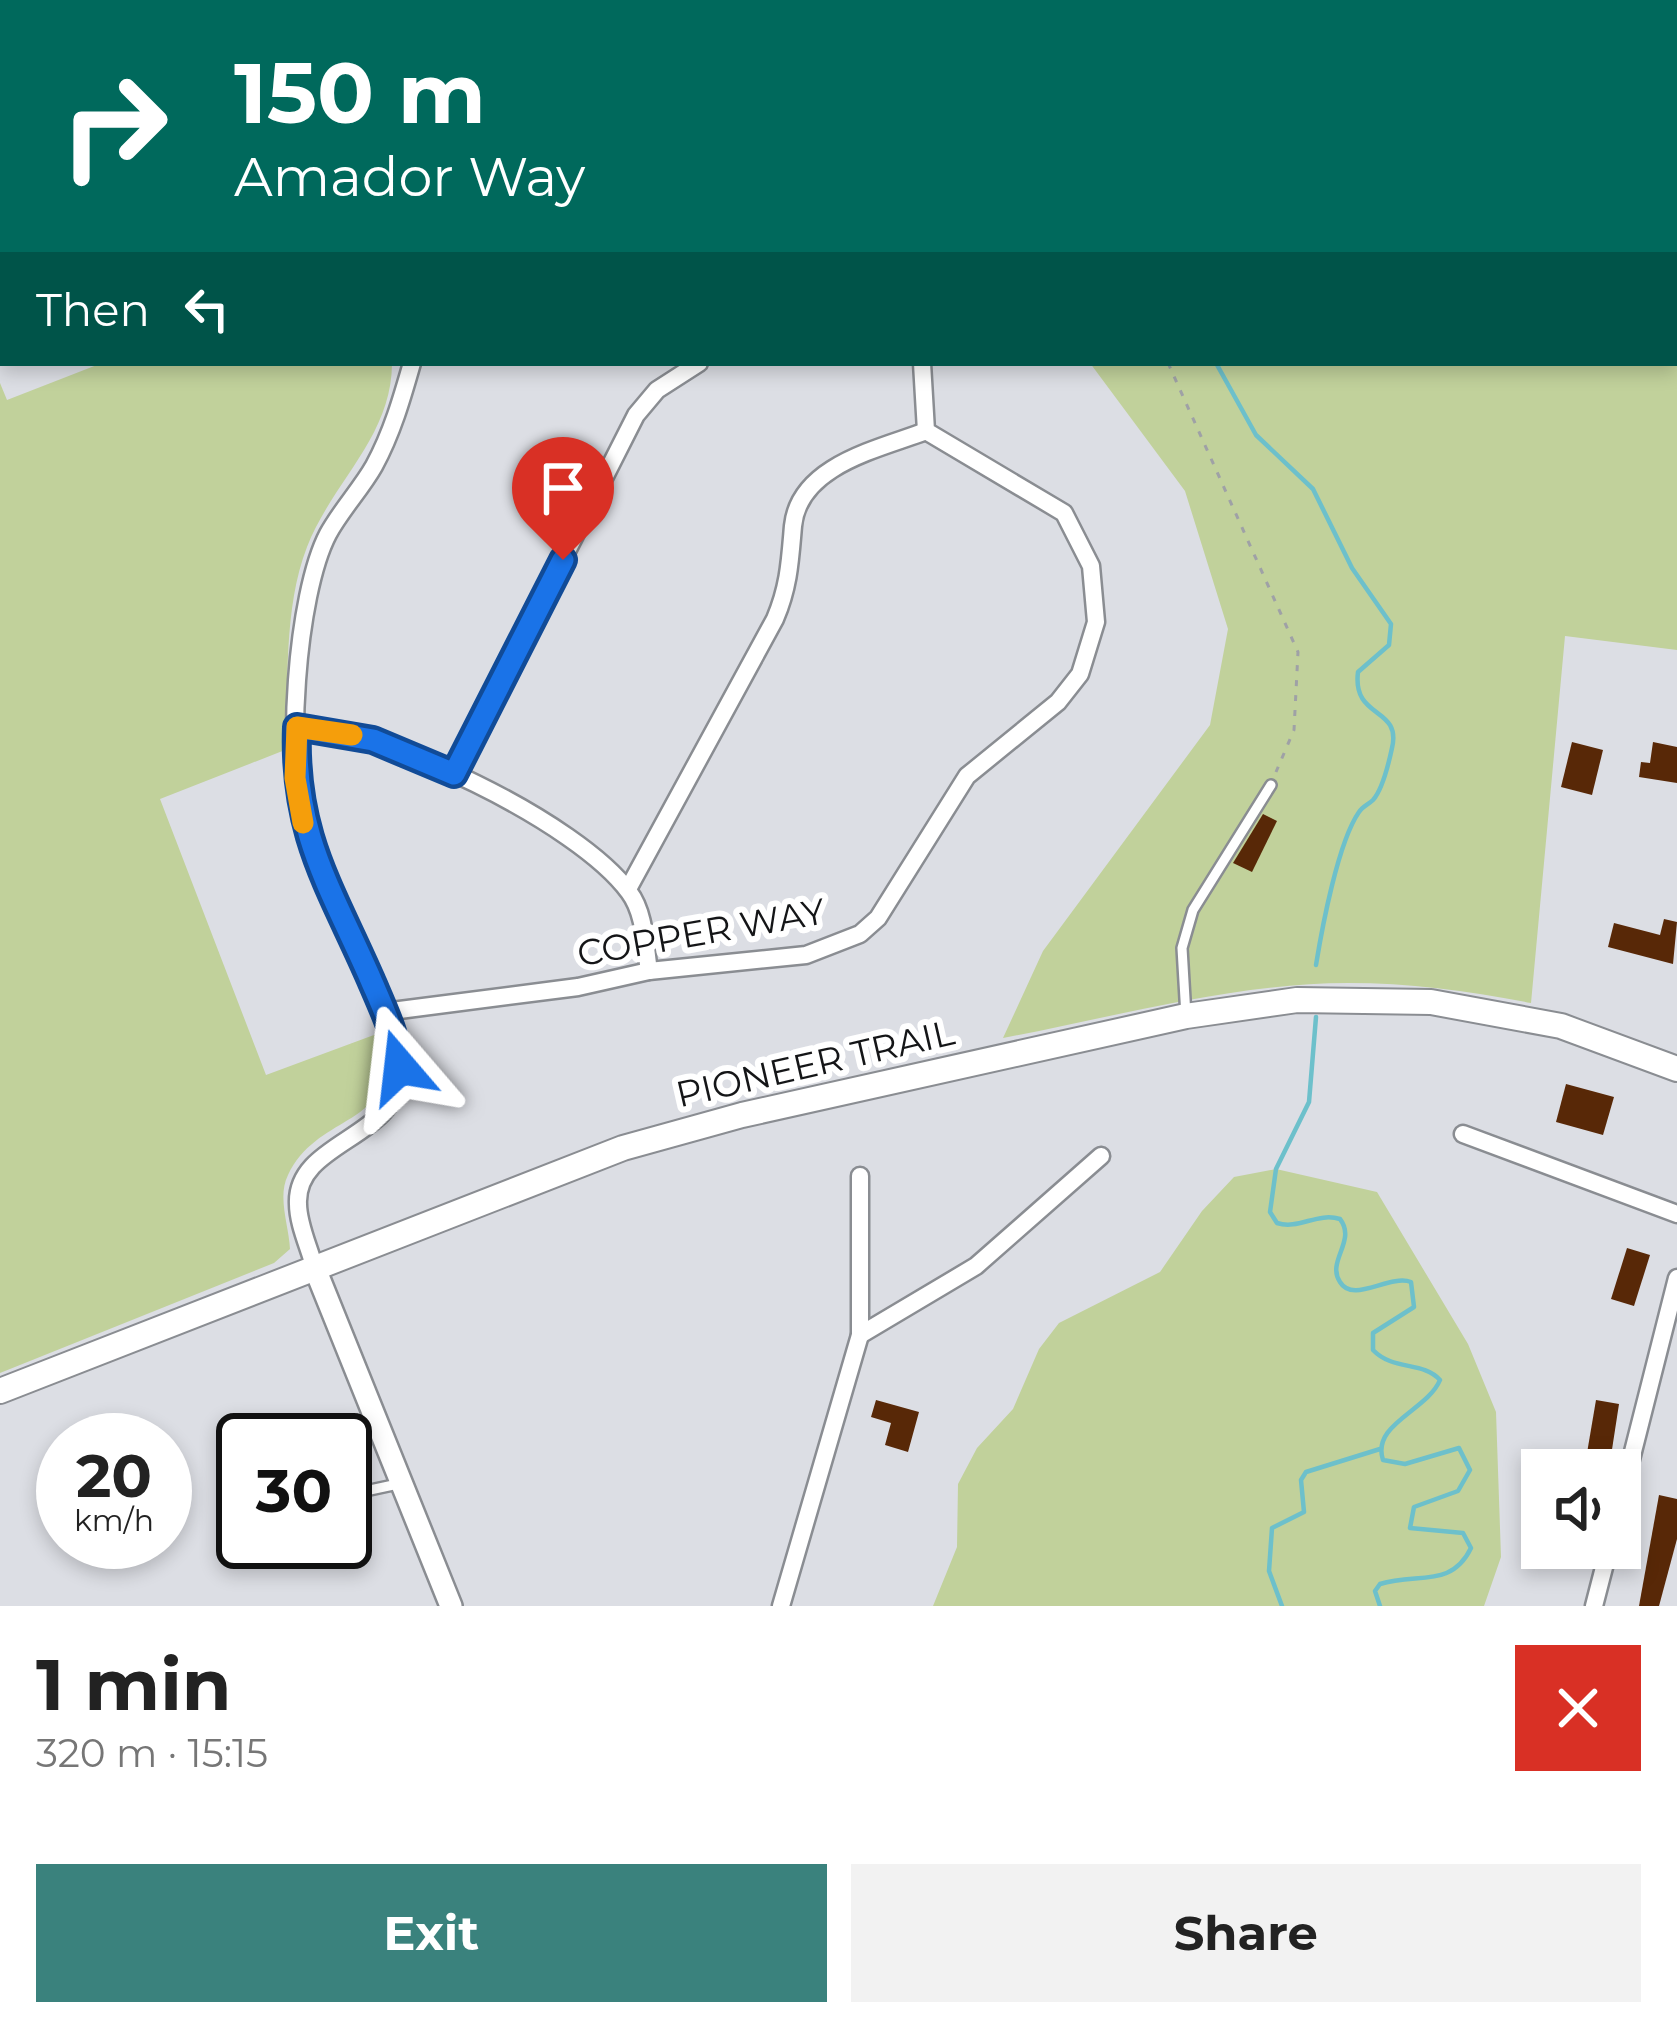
<!DOCTYPE html>
<meta charset="utf-8">
<style>
:root{--surface:#fff;--page:#f2f2f2;--text:#222;--muted:#767676;--accent:#3a827d}
body{margin:0;font-family:Montserrat,sans-serif;background:var(--page);color:var(--text);height:100vh;display:flex;flex-direction:column;font-size:45px;white-space:nowrap}
*{box-sizing:border-box;margin:0}
p{font-size:39px;color:var(--muted)}
.icon{flex:none;width:66px;height:66px;fill:none;stroke:currentColor;stroke-width:2;stroke-linecap:round;stroke-linejoin:round}
.map{position:relative;height:1606px;overflow:hidden}
.drawer{display:flex;flex-direction:column;background:var(--surface);flex:1}
.drawer>*{flex:none}
.banner{position:absolute;left:0px;top:0px;width:1677px;height:366px;box-shadow:0 6px 18px #0003;background:#00695c;color:#fff;overflow:hidden}
.fabs{position:absolute;left:1521px;top:1449px;display:grid;gap:24px}
.fabs a{display:grid;place-items:center;width:120px;height:120px;border-radius:0px;background:var(--surface);box-shadow:0 6px 18px #0003;font-size:60px}
.speed{position:absolute;left:36px;top:1413px;display:flex;gap:24px;font-size:60px;font-weight:700;text-align:center}
.speed>*{display:grid;place-content:center;width:156px;height:156px;border-radius:50%;background:var(--surface);box-shadow:0 6px 18px #0003;line-height:1}
.speed small{font-size:30px;font-weight:400}
.speed .limit{border:6px solid #111;border-radius:18px;background:#fff;color:#111}
.pin{position:absolute;display:grid;place-items:center;width:102px;height:102px;color:#fff;margin:-123px -51px;border-radius:50% 50% 50% 0;rotate:-45deg;box-shadow:0 0 12px #0007}
.pin .icon{rotate:45deg}
.me{position:absolute;width:132px;margin:-66px;rotate:343deg;stroke-linejoin:round;filter:drop-shadow(0 0 9px #0008)}
.turn{display:flex;align-items:center;gap:42px;height:252px;padding:0 36px;font-size:54px}
.turn .icon{width:156px;height:156px;stroke-width:2.5}
.turn b{display:block;font-size:84px;line-height:102px}
.then{display:flex;align-items:center;height:114px;padding:0 36px;background:#0003;gap:24px;font-size:45px}
.round{display:grid;place-items:center;flex:none;width:126px;height:126px;border-radius:0px;background:var(--page)}
.headline{display:flex;align-items:center;justify-content:space-between;height:204px;padding:0 36px}
h1{font-size:72px;font-weight:700;line-height:90px}
.button{display:flex;gap:24px;margin-top:auto;padding:24px 36px}
.button a{flex:1;height:138px;border-radius:0px;background:var(--accent);color:#fff;font-size:48px;font-weight:700;line-height:138px;text-align:center}
.button a+a{background:var(--page);color:var(--text)}
.map>svg:first-child{display:block}
</style>
<div class="map">
<svg width="1677" height="1606" viewBox="0 0 1677 1606">
<rect width="100%" height="100%" fill="#dcdee4"/>
<!-- green -->
<g fill="#c1d19b">
<path d="M1169,0h508v650l-112,-14 -34,367c-61,-12 -121,-20 -183,-20 -115,0 -233,34 -345,55l40,-87 167,-226 18,-96 -43,-138 -95,-128h584v-360z"/>
<path d="M102,363h290c0,74 -60,119 -85,184 -24,62 -18,137 -22,203l-125,49 106,276 116,-43c23,98 -62,76 -94,143 -11,22 1,51 2,74l-16,14 -274,110v-990l7,17z"/>
<polygon points="1276,1169 1377,1192 1468,1344 1496,1412 1501,1557 1484,1606 933,1606 957,1547 958,1484 977,1448 1013,1409 1039,1349 1059,1323 1160,1272 1202,1211 1234,1177"/>
</g>
<g fill="none" stroke-linecap="round" stroke-linejoin="round">
<!-- stream -->
<g stroke="#6dc0cb" stroke-width="4.5">
<polyline points="1492,3 1494,0"/>
<path d="M1216,363l40,72 57,54 39,79 39,56 -2,21 -31,27c-6,48 44,34 34,76 -3,14 -10,42 -19,52 -4,4 -11,7 -14,12 -21,30 -37,116 -43,153"/>
<path d="M1316,1017l-7,85 -33,67 -6,43 7,11c22,7 40,-11 63,-4 17,22 -14,42 0,63 13,22 49,-8 71,0l3,25 -41,26v17c20,21 50,11 67,30 -13,31 -69,44 -57,80l22,4 54,-16 11,22 -12,21 -44,16 -4,21 53,5 8,15c-20,41 -54,24 -91,36l-5,7 5,15"/>
<polyline points="1282,1606 1269,1571 1272,1528 1304,1512 1301,1480 1306,1472 1380,1449"/>
</g>
</g>
<!-- building -->
<g fill="#582807">
<polygon points="1572,742 1603,750 1592,795 1561,787"/>
<polygon points="1653,742 1677,747 1677,783 1639,777 1641,762 1650,763"/>
<polygon points="1263,814 1277,821 1252,872 1233,863"/>
<polygon points="1664,919 1677,922 1673,964 1608,947 1614,923 1660,935"/>
<polygon points="1566,1084 1614,1097 1603,1135 1556,1122"/>
<polygon points="1627,1248 1650,1255 1634,1306 1611,1299"/>
<polygon points="876,1400 919,1412 908,1452 885,1445 891,1423 871,1417"/>
<polygon points="1596,1400 1619,1404 1611,1456 1587,1453"/>
<polygon points="1659,1495 1677,1499 1677,1539 1659,1606 1639,1606"/>
</g>
<g fill="none" stroke-linecap="round" stroke-linejoin="round">
<defs>
<g id="service">
<polyline points="1186,1016 1182,948 1193,910 1271,785"/>
<polyline points="274,1420 317,1440"/>
<polyline points="345,1485 370,1490 398,1484"/>
</g>
<g id="minor">
<polyline points="313,0 316,3"/>
<polyline points="333,3 336,0"/>
<polyline points="617,3 620,0"/>
<polyline points="990,3 992,0"/>
<polyline points="0,77 3,92"/>
<path d="M297,727c85,1 281,95 332,165 16,21 16,54 20,79"/>
<polyline points="454,774 636,415 657,390 699,363"/>
<path d="M628,889l147,-270c14,-33 15,-58 18,-93 6,-61 86,-77 133,-95"/>
<polyline points="384,1012 578,987 649,971 806,955 860,934 878,918 967,776 1058,702 1080,674 1096,622 1091,566 1064,513 926,431 922,363"/>
<polyline points="1463,1134 1677,1214"/>
<path d="M314,1266c-5,-19 -16,-42 -16,-62 -3,-62 98,-65 102,-129 4,-66 -75,-176 -95,-245 -20,-66 -9,-235 23,-296 13,-24 33,-45 46,-68 18,-33 28,-68 38,-103"/>
<polyline points="860,1335 976,1266 1101,1156"/>
<polyline points="1620,1503 1677,1278"/>
<polyline points="781,1606 860,1335 860,1176"/>
<polyline points="1594,1606 1609,1548"/>
</g>
<polyline id="tertiary" points="314,1266 451,1606"/>
<polyline id="secondary" points="0,1391 623,1148 742,1115 1186,1016 1297,1000 1431,1002 1561,1026 1677,1069"/>
</defs>
<!-- service casing -->
<use href="#service" stroke="#8a8d92" stroke-width="14"/>
<!-- minor casing -->
<use href="#minor" stroke="#8a8d92" stroke-width="21"/>
<!-- tertiary casing -->
<use href="#tertiary" stroke="#8a8d92" stroke-width="26"/>
<!-- secondary casing -->
<use href="#secondary" stroke="#8a8d92" stroke-width="28"/>
<!-- path -->
<g stroke="#9fa1a6" stroke-width="3" stroke-dasharray="6 9" stroke-linecap="butt">
<polyline points="1373,3 1377,0"/>
<polyline points="1168,363 1298,652 1294,730 1276,772"/>
</g>
<!-- service -->
<use href="#service" stroke="#fff" stroke-width="9"/>
<!-- minor -->
<use href="#minor" stroke="#fff" stroke-width="16"/>
<!-- tertiary -->
<use href="#tertiary" stroke="#fff" stroke-width="21"/>
<!-- secondary -->
<use href="#secondary" stroke="#fff" stroke-width="24"/>
</g>
<g fill="none" stroke-linecap="round" stroke-linejoin="round">
<defs>
<path id="route" d="M400,1067c-3,-30 -17,-59 -29,-87 -41,-94 -78,-146 -74,-253l76,13 81,34 109,-214"/>
</defs>
<!-- route casing -->
<use href="#route" stroke="#114b97" stroke-width="30"/>
<!-- route -->
<use href="#route" stroke="#1a73e8" stroke-width="21"/>
<!-- slow -->
<polyline stroke="#f59e0b" stroke-width="21" points="303,823 295,778 297,727 352,735"/>
</g>
<g text-anchor="middle" stroke-width="12" stroke-linejoin="round" paint-order="stroke">
<!-- street labels -->
<g font-size="36" fill="#141517" stroke="#fff">
<text transform="translate(701 932) rotate(-10)" y="13">COPPER WAY</text>
<text transform="translate(815 1063) rotate(-13)" y="13">PIONEER TRAIL</text>
</g>
</g>
</svg>
<div class="fabs">
<a><svg class="icon" aria-label="sound" viewBox="0 0 24 24"><path d="M4 9h4l5-4v14l-5-4H4zM17 9q2 3 0 6"/></svg></a>
</div>
<div class="speed"><div>20<small>km/h</small></div><div class="limit">30</div></div>
<div class="pin" style="left:563px;top:560px;background:#d93025"><svg class="icon" aria-label="arrive" viewBox="0 0 24 24"><path d="M6 21V4h12l-3 4 3 4H6"/></svg></div>
<svg class="me" style="left:400px;top:1067px" viewBox="-20 -20 40 40"><path d="M0-17L14 15 0 8-14 15z" fill="#1a73e8" stroke="#fff" stroke-width="4"/></svg>
<div class="banner">
<div class="turn"><svg class="icon" aria-label="right" viewBox="0 0 24 24"><path d="M7 20v-9h11M14 6l5 5-5 5"/></svg><div><b>150 m</b>Amador Way</div></div>
<div class="then">Then<svg class="icon" aria-label="left" viewBox="0 0 24 24"><path d="M17 20v-9H6M10 6l-5 5 5 5"/></svg></div>
</div>
</div>
<section class="drawer">
<div class="headline"><div><h1>1 min</h1><p>320 m · 15:15</p></div><a class="round" style="background:#d93025;color:#fff"><svg class="icon" aria-label="close" viewBox="0 0 24 24"><path d="M6 6l12 12M18 6L6 18"/></svg></a></div>
<div class="button"><a>Exit</a><a>Share</a></div>
</section>
